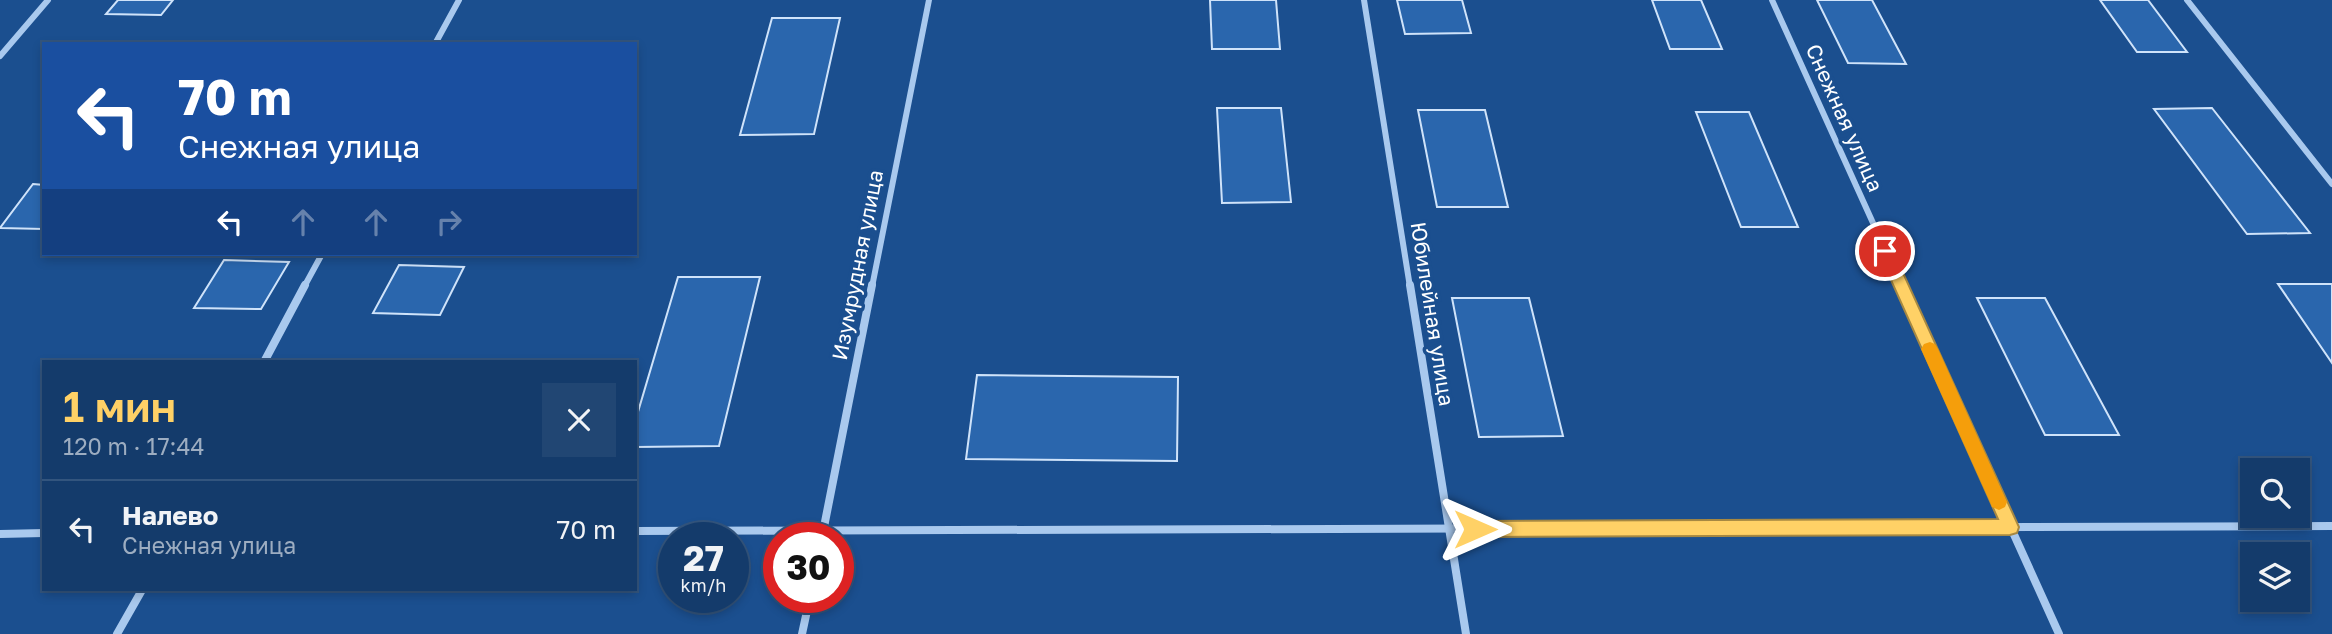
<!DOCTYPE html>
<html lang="ru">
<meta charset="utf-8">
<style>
:root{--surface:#143b6b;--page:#214673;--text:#f1f3f6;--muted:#9dadc1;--line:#33557e;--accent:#ffd166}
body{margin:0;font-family:"Golos Text",sans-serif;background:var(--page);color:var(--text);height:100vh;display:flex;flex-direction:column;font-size:26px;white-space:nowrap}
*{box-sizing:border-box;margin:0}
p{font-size:23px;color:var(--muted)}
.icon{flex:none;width:38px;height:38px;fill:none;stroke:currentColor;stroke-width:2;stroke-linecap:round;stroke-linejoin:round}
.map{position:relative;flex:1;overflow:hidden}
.panel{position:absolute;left:42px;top:360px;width:595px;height:231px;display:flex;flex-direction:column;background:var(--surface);border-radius:0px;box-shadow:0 4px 10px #0003,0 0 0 2px var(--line)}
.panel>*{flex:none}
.hud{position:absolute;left:42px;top:42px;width:595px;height:214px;border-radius:0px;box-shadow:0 4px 10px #0003,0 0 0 2px var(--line);background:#1a4fa0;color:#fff;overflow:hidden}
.fabs{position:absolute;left:2240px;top:458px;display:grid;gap:14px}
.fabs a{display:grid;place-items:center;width:70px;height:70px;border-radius:0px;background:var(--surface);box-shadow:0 4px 10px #0003,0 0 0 2px var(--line);font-size:35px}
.speed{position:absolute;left:658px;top:522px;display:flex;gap:14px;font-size:35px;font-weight:700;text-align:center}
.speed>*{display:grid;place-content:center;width:91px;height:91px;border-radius:50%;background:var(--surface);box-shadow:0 4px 10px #0003,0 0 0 2px var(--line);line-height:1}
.speed small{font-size:18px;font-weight:400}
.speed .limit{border:10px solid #d22;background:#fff;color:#111}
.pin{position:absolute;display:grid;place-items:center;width:60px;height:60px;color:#fff;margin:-30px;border:4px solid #fff;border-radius:50%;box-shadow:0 2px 7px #0007}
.me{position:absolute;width:77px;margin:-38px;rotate:90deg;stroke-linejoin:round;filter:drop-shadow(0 0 5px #0008)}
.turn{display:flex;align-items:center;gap:24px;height:147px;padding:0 21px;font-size:32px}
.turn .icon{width:91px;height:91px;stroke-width:2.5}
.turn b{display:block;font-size:49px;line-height:60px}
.lanes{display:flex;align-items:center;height:66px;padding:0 21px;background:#0003;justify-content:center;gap:35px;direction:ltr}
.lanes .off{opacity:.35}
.round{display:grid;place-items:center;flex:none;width:74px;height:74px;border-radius:0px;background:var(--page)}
.summary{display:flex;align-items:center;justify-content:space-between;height:119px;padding:0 21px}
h1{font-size:42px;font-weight:600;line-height:52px;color:var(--accent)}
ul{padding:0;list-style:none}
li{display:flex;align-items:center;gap:21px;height:98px;padding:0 21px;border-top:2px solid var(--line)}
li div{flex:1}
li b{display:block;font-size:26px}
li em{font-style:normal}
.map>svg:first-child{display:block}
</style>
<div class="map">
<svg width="2332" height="634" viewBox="0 0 2332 634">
<rect width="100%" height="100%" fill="#1b4f8f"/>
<!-- building -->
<g fill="#2a66ad" stroke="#cfe3fa" stroke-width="2">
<polygon points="118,0 173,0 161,15 106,14"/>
<polygon points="1210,0 1276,0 1280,49 1212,49"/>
<polygon points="1397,0 1462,0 1471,33 1405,34"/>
<polygon points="1652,0 1701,0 1722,49 1670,49"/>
<polygon points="1817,0 1872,0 1906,64 1848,63"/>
<polygon points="2100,0 2148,0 2187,52 2137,52"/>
<polygon points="772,18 840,18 814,134 740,135"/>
<polygon points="1217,108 1281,108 1291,202 1222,203"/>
<polygon points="2212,108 2310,233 2247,234 2154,109"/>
<polygon points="1418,110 1485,110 1508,207 1437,207"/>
<polygon points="1696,112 1749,112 1798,227 1741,227"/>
<polygon points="33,184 44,185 44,229 0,228"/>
<polygon points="224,260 289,262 261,309 194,308"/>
<polygon points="399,265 464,267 440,315 373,313"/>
<polygon points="678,277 760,277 719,446 635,447 635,422"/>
<polygon points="2278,284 2332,284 2332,363"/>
<polygon points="1452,298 1529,298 1563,436 1479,437"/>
<polygon points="1977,298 2045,298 2119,435 2045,435"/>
<polygon points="977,375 1178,377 1177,461 966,459"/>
</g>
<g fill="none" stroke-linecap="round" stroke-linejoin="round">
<!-- minor-far1 -->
<g stroke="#a9c9ee" stroke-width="6">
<polyline points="1364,0 1410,287"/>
<polyline points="1772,0 1902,287"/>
<polyline points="2187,0 2332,184"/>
<polyline points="435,44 459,0"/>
<polyline points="0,56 48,0"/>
<polyline points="304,287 322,254"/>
<polyline points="872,287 929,0"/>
</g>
<!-- minor -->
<g stroke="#a9c9ee" stroke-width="8">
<polyline points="1410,285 1466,634"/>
<polyline points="1901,285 2059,634"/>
<polyline points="264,362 305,285"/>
<polyline points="635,531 2332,526"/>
<polyline points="0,534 44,533"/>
<polyline points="822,537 872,285"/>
<polyline points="117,634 142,590"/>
<polyline points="802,634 810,597"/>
</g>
</g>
<!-- route -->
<polygon fill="#ffd166" stroke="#a68842" stroke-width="2" points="1885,245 1893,251 2019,527 2017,533 2010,535 1475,537 1469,534 1466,529 1469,523 1475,521 1998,519 1878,251"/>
<!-- slow -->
<polygon fill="#f59e0b" points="1930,342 1935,344 1938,349 2007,502 2005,507 1999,510 1992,507 1990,502 1921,349 1924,344"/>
<g text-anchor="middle" stroke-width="7" stroke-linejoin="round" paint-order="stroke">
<!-- street labels -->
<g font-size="21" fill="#fff" stroke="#1b4f8f">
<text transform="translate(1844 118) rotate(66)" y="7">Снежная улица</text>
<text transform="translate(858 265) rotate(-79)" y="7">Изумрудная улица</text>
<text transform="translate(1432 314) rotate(81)" y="7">Юбилейная улица</text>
</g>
</g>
</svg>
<div class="fabs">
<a><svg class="icon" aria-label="search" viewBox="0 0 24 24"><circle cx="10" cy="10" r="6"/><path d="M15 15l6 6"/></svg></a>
<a><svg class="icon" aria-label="layers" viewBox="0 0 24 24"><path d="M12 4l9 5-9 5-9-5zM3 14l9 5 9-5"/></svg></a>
</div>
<div class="speed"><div>27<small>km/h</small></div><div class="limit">30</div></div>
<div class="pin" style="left:1885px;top:251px;background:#d93025"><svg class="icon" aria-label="arrive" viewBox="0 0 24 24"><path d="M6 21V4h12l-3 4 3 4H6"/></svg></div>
<svg class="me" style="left:1475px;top:529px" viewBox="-20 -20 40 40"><path d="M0-17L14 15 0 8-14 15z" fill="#ffd166" stroke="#fff" stroke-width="4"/></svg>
<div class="hud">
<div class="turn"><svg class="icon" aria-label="left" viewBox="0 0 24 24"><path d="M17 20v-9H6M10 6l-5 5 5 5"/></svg><div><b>70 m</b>Снежная улица</div></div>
<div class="lanes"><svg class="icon" aria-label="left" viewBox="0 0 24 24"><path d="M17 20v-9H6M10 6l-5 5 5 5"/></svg><svg class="icon off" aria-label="ahead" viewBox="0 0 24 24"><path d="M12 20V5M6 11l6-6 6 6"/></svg><svg class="icon off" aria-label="ahead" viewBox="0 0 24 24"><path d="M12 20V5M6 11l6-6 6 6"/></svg><svg class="icon off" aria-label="right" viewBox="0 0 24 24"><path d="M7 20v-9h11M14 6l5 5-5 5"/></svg></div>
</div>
<section class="panel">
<div class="summary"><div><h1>1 мин</h1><p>120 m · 17:44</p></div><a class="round"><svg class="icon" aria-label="close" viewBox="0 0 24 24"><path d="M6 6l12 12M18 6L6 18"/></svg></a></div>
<ul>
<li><svg class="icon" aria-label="left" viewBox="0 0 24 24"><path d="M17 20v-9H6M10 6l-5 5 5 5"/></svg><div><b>Налево</b><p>Снежная улица</p></div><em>70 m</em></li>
</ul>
</section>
</div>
